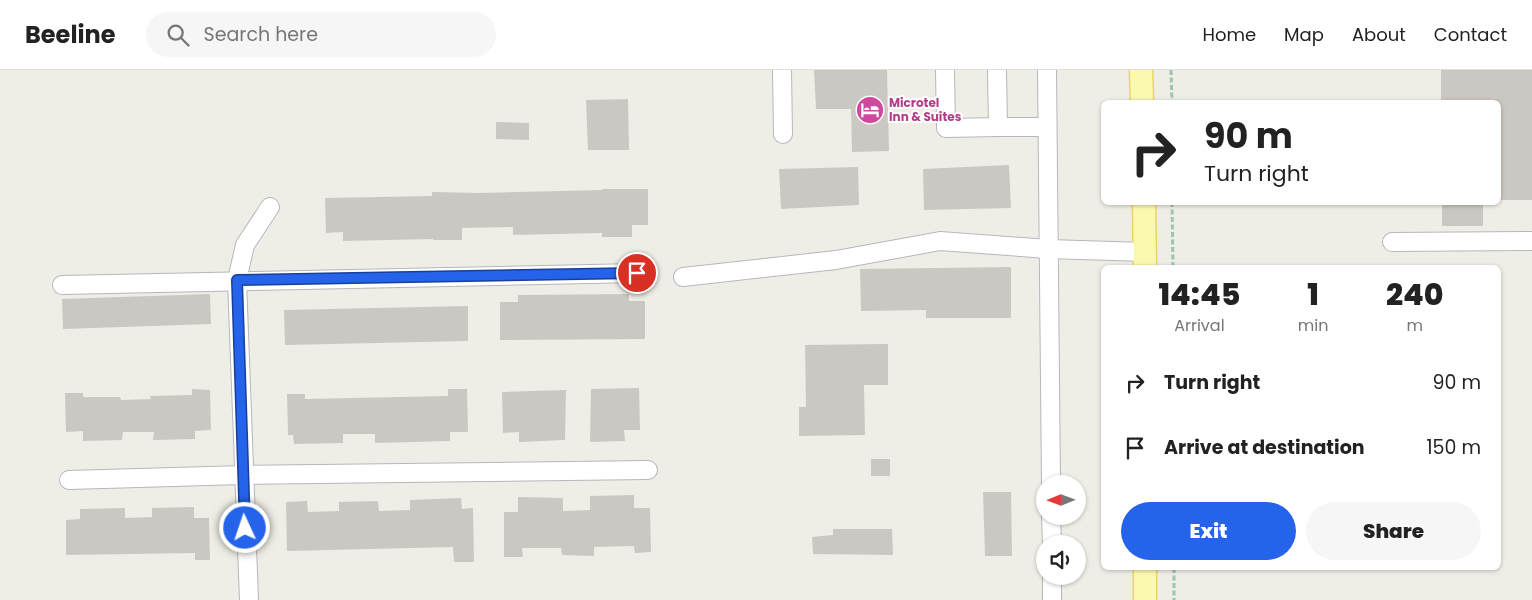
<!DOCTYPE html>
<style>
:root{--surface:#fff;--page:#f6f6f6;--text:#222;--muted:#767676;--line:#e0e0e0;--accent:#2563eb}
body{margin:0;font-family:Poppins,sans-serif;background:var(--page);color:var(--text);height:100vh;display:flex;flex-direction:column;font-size:19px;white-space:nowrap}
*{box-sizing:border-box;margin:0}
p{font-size:16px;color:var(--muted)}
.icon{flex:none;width:28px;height:28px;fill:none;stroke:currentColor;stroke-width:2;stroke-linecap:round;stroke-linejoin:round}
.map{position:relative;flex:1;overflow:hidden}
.panel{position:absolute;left:1101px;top:195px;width:400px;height:305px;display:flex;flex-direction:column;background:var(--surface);border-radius:8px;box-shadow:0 1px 4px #0004}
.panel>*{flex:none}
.hud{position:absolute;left:1101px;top:30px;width:400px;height:105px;border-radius:8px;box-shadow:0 1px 4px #0004;background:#fff;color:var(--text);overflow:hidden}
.needle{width:32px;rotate:269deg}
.tools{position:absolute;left:1036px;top:405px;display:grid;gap:10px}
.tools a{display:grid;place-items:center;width:50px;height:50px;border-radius:50%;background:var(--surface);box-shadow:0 1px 4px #0004;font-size:25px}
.pin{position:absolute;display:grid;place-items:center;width:42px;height:42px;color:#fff;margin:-21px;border:2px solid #fff;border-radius:50%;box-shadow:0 1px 5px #0007}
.me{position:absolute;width:55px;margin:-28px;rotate:357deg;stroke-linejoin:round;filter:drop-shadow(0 0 4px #0008)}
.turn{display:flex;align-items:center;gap:18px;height:105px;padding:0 20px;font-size:22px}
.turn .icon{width:65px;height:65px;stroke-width:2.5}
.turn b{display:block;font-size:35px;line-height:42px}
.eta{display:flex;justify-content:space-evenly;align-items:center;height:85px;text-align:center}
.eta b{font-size:30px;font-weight:800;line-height:35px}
.button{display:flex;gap:10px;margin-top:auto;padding:10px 20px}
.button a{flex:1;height:58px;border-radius:30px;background:var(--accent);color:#fff;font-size:20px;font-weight:800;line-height:58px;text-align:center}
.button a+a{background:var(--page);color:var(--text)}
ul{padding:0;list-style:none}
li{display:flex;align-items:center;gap:15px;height:65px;padding:0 20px}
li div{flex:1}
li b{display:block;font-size:19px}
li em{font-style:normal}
header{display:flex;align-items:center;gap:30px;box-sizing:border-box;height:70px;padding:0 25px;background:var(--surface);border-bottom:1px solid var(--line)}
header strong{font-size:24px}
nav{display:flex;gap:28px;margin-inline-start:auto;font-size:18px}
.search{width:350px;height:45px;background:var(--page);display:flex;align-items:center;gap:12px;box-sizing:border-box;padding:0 18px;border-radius:28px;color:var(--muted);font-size:19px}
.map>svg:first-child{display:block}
</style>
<header>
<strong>Beeline</strong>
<div class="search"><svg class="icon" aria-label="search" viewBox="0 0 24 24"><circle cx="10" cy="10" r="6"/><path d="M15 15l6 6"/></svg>Search here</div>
<nav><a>Home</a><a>Map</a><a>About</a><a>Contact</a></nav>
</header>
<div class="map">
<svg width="1532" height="530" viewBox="0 0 1532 530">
<rect width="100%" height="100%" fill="#efeee6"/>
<!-- building -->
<g fill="#cbc8c3">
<polygon points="814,0 887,0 889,81 852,82 851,39 816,39"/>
<polygon points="1441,0 1532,0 1532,130 1499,130 1499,32 1441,32"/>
<polygon points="628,29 629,80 588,80 586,30"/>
<polygon points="496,52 529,53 529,70 496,69"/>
<polygon points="1009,95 1011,138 924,140 923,99"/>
<polygon points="858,97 859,135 781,139 779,99"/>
<polygon points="602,119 648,119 648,155 632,155 632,167 602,167 602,163 513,165 513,157 462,158 462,170 433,170 433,169 343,171 343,162 326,163 325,128 432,126 432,122 478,123 602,120"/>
<rect x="1442" y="132" width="41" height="24"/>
<polygon points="1011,197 1011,248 926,248 926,240 861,241 860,199"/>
<polygon points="210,224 211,254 63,259 62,229"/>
<polygon points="629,224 629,231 645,231 645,269 500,270 500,232 518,232 518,225"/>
<polygon points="468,236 468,271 285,275 284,240"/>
<polygon points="888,274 888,315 864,315 865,365 799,366 799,337 806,337 805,275"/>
<polygon points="639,318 640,360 624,360 625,371 590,372 591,319"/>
<polygon points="192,319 210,320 211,360 195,361 195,369 153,370 154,362 123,362 122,370 83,371 83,361 66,362 65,323 83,323 83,327 120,327 121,330 151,329 150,326 192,325"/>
<polygon points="448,319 467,319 468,362 450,362 450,371 375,373 375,364 343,364 343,373 294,374 293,365 288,365 287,324 305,324 305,329 448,326"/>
<polygon points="566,320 565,370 519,372 519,362 503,363 502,322"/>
<rect x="871" y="389" width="19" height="17"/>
<polygon points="983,422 1011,422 1012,486 985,486"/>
<polygon points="634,425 634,438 650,438 651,482 635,483 634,476 594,477 594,486 562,485 561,478 522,478 523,487 504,487 504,442 518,442 518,427 563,428 563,441 590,440 590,426"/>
<polygon points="461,428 462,439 473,438 474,492 454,492 453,477 287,481 286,432 307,431 308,442 339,441 339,432 378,431 379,441 410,440 410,430"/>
<polygon points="194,437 194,448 209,448 210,490 195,490 195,483 66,485 66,450 80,449 80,439 125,438 125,448 152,447 152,438"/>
<polygon points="833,459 892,459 893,485 813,484 812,467 833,465"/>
</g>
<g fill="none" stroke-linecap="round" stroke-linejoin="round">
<defs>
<g id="minor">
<polyline points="782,0 783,64"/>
<polyline points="945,0 946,58 998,57"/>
<polyline points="997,0 998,57 1047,57"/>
<polyline points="1047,0 1051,414"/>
<polyline points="1392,172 1532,171"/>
<polyline points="683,207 836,190 940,171 1048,179 1145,182"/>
<polyline points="62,215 637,203"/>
<polyline points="69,410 243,405 648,400"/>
<polyline points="1051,446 1052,474"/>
<polyline points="1052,506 1052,530"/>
<polyline points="249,530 237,210 245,175 270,137"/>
</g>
<g id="major">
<polyline points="1141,0 1142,32"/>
<polyline points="1144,132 1145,198"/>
<polyline points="1145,498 1145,530"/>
</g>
</defs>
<!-- minor casing -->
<use href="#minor" stroke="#b6b7bc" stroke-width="20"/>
<!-- major casing -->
<use href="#major" stroke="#ead565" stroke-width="25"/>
<!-- path -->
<g stroke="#9ec5ae" stroke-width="3" stroke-dasharray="5 2.5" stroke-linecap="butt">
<polyline points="1171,0 1172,32"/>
<polyline points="1172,132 1173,198"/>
<polyline points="1174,498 1174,530"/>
</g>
<!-- minor -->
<use href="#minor" stroke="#fff" stroke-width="18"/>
<!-- major -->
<use href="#major" stroke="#fbf8b0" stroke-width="22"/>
</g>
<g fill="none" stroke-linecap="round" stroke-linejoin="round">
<defs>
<polyline id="route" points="245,458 237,210 637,203"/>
</defs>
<!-- route casing -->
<use href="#route" stroke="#184099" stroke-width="12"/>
<!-- route -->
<use href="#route" stroke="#2563eb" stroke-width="9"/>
</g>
<!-- icons -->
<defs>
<symbol id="hotel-disc" viewBox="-11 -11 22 22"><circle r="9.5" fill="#d1479c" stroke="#fff"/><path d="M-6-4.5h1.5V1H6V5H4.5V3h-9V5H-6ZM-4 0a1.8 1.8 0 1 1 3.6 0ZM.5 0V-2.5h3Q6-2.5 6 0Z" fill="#fff"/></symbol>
</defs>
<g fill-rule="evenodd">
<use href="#hotel-disc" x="854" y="24" width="32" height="32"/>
</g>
<g text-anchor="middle" stroke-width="4" stroke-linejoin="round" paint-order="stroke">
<!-- hotel labels -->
<g font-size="12" font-weight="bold" fill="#b23c85" stroke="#fff" text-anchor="start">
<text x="889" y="37">Microtel<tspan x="889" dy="14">Inn &amp; Suites</tspan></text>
</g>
</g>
</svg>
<div class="tools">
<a><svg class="needle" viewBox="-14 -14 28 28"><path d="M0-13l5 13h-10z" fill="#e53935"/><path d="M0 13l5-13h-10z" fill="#767676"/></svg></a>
<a><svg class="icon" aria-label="sound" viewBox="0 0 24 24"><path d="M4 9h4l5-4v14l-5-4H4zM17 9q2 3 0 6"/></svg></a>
</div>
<div class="pin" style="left:637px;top:203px;background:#d93025"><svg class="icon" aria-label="arrive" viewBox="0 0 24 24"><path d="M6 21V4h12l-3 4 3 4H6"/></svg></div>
<svg class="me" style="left:245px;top:458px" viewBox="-20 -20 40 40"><circle r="17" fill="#2563eb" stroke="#fff" stroke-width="3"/><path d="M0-11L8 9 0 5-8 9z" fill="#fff"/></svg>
<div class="hud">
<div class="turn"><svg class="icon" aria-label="right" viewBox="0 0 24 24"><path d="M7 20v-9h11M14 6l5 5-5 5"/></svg><div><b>90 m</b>Turn right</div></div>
</div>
<section class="panel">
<div class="eta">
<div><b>14:45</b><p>Arrival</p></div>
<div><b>1</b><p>min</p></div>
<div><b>240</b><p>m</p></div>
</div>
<ul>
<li><svg class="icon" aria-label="right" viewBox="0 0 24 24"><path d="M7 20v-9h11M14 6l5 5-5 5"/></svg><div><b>Turn right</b></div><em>90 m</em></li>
<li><svg class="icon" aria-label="arrive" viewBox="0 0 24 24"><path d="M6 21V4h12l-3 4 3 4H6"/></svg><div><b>Arrive at destination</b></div><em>150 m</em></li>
</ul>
<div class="button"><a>Exit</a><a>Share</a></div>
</section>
</div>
